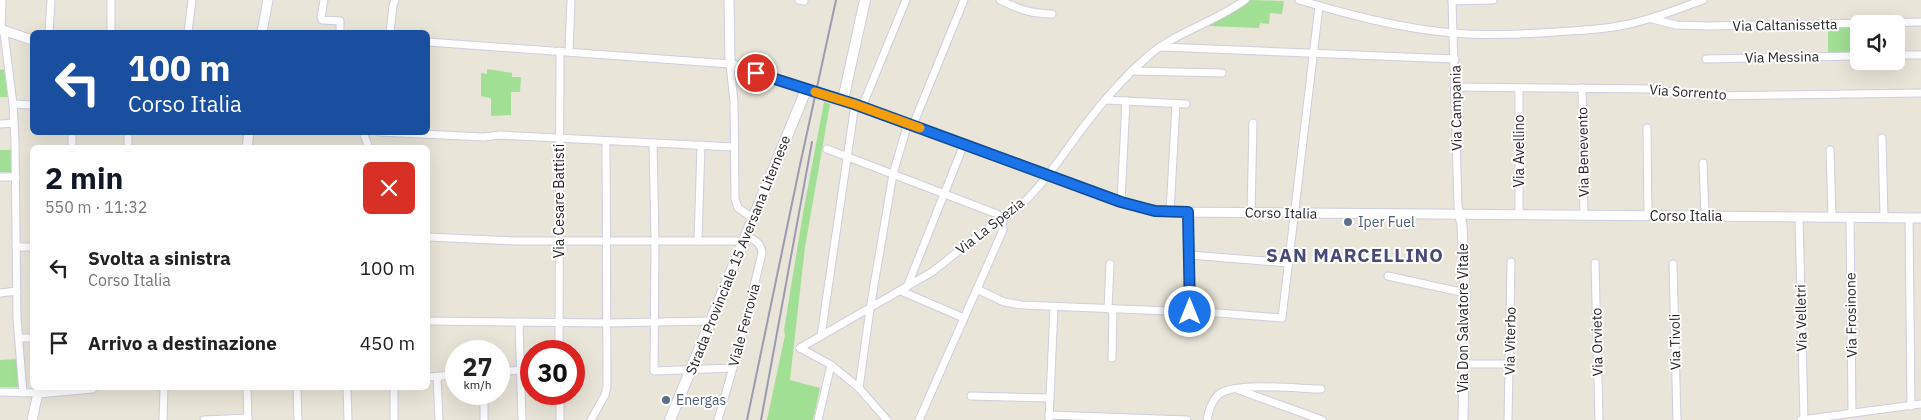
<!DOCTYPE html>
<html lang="it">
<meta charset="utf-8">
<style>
:root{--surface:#fff;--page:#f6f6f6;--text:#222;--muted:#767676;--accent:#111827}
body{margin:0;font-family:"IBM Plex Sans",sans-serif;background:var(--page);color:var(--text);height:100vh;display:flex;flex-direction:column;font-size:19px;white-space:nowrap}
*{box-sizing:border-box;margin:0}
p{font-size:16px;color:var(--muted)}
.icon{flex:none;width:28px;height:28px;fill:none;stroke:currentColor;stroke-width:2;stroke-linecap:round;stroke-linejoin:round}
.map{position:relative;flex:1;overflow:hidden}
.panel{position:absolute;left:30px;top:145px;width:400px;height:245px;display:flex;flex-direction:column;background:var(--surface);border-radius:8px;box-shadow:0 5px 20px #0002}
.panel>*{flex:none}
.guide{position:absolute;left:30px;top:30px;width:400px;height:105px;border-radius:8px;box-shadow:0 5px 20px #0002;background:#1a4fa0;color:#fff;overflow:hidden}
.buttons{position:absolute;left:1850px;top:15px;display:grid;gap:10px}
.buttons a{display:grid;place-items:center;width:55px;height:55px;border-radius:8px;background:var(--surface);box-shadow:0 5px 20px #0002;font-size:25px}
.speed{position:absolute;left:445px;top:340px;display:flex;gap:10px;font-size:25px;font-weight:700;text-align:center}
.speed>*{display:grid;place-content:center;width:65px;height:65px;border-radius:50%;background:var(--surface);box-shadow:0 5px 20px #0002;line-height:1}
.speed small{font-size:12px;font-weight:400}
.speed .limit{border:8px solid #d22;background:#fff;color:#111}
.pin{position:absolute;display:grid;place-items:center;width:42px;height:42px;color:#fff;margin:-21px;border:2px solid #fff;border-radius:50%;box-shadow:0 1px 5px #0007}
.me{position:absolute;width:55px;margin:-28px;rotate:0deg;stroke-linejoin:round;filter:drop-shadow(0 0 4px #0008)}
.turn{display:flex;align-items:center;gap:18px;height:105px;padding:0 15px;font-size:22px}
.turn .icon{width:65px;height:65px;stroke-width:2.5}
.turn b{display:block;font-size:35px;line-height:42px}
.round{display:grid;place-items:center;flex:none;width:52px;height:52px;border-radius:8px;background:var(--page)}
.head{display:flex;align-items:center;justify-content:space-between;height:85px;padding:0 15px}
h1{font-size:30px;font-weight:700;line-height:38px;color:var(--accent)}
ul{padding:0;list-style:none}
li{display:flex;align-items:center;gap:15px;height:75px;padding:0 15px}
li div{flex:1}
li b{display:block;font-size:19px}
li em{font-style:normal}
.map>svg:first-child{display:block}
</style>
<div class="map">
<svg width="1921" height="420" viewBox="0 0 1921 420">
<rect width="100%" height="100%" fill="#e9e5d8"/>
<!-- green -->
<g fill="#a1e094">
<polygon points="1251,0 1284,1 1282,14 1270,13 1269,24 1260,23 1259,28 1208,26"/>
<rect x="1828" y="26" width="31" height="28"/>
<polygon points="4,69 8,97 0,97 0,70"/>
<polygon points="487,69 512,73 512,77 521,77 520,92 511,92 511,115 491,116 491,98 481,96 481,73 487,74"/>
<polygon points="824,102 830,104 805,247 790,380 820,388 813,420 767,420 785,335 784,330 803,213"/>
<polygon points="0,150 12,150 13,172 0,172"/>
<polygon points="18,359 20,385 17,387 0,387 0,360"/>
</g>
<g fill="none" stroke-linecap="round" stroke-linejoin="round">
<defs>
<g id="minor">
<polyline points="2,0 1,29 4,33 13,104 15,141 17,318 23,393"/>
<polyline points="111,0 111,32"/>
<polyline points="324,0 321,17 322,20 340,21 340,32"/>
<polyline points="799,0 804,1"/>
<path d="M1000,0c18,9 32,14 52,14"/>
<path d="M1299,0c50,15 103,29 155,33 34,3 69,1 102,-1 23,-2 46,-2 68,-7 28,-5 53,-16 79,-25"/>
<polyline points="1452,0 1458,206 1460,216"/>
<polyline points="1452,1 1493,0"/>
<polyline points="1652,19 1676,25 1707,26 1921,22"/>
<polyline points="49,32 51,0"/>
<polyline points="188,32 192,0"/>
<polyline points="390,32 393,6 395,0"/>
<polyline points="428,42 730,64 734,102 735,199 738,208 754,219"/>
<polyline points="1161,47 1455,59"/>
<polyline points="569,51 571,0"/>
<polyline points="1896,55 1921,55"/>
<polyline points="1706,59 1859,56"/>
<polyline points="1132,71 1222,73"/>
<polyline points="1455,87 1652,89 1702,96 1921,93"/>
<polyline points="1519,88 1519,215"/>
<polyline points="1582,88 1584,215"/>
<polyline points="1105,100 1186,104"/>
<polyline points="13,104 32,105"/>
<polyline points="862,107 906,0"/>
<polyline points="0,124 14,123"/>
<polyline points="913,125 964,0"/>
<polyline points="1647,128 1648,216"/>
<polyline points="363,132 369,148"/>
<polyline points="379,132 484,137 500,135 733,147"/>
<polyline points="1882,138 1884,217"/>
<polyline points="653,143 655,240 654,371 733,368"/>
<polyline points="72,148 72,132"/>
<polyline points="128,148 128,132"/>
<polyline points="827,149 997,214 1002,220 1003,230 919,420"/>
<polyline points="1830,150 1832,217"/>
<polyline points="1703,163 1705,216"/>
<polyline points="0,177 16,177"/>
<polyline points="1121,202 1126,101"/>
<polyline points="1170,212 1176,104"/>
<polyline points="1188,212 1190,312"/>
<polyline points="1251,213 1253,123"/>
<polyline points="1799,217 1804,420"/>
<polyline points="1850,217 1852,413"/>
<polyline points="1909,218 1911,406"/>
<polyline points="428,237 516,241 745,241"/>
<polyline points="698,241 701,145"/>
<polyline points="16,247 32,247"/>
<polyline points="1190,255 1289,263"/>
<polyline points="1595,263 1599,420"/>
<polyline points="1673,264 1677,420"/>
<polyline points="1388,276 1465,293"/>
<polyline points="907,287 964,144"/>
<polyline points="977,289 1004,302 1022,305 1218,313 1282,318 1319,6"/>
<polyline points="901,291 964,318"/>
<polyline points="0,293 17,291"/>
<polyline points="1108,309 1110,264"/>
<polyline points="428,321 607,323 712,321"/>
<polyline points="519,322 522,420"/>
<polyline points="821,336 855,104"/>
<polyline points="19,338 32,338"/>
<path d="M800,348l132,-76 61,-48c39,-18 67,-67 92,-99 19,-25 39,-48 62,-68 28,-25 67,-34 98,-57"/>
<polyline points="800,348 831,365 859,388 887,420"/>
<polyline points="559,351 560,51"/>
<polyline points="1112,358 1113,309"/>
<polyline points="1464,364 1509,364"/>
<polyline points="499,372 531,369"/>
<polyline points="428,377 456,375"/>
<polyline points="437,377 439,420"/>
<polyline points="247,388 248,420"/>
<polyline points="297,388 298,420"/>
<polyline points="347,388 348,420"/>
<polyline points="394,388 394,420"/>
<polyline points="859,388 870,309 893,174 908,123"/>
<polyline points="1239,390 1322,420"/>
<polyline points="0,392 38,393"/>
<polyline points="484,394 484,420"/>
<polyline points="560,394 560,420"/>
<polyline points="971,396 1050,398"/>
<polyline points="1049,415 1187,420"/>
<polyline points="163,420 164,388"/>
<polyline points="204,420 248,418"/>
<polyline points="591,420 605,395 607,386 606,141"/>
<path d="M718,420l24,-84 20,-83c-1,-10 -6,-12 -15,-17"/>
<polyline points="818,420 831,365"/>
<polyline points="1049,420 1054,307"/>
<path d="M1207,420c2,-9 4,-18 11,-25 14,-14 82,-6 103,-6"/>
<polyline points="1508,420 1511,262"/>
<polyline points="1801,420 1921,404"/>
</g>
<g id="tertiary">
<polyline points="729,0 730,64 806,90"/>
<polyline points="0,29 32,40"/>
<polyline points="262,32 268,0"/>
<polyline points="843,100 1121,202 1143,208 1170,212 1921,218"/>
<polyline points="247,148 249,132"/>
<polyline points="1460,216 1462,225 1465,293 1463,420"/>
<polyline points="32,420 38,393 92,388"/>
</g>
<polyline id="secondary" points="670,420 806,90 843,100 865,0"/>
</defs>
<!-- minor casing -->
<use href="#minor" stroke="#cdcee0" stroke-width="9"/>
<!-- tertiary casing -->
<use href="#tertiary" stroke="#cdcee0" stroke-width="11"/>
<!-- secondary casing -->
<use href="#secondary" stroke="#cdcee0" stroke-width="12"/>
<!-- minor -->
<use href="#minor" stroke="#fff" stroke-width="7"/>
<!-- tertiary -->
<use href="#tertiary" stroke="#fff" stroke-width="9"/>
<!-- secondary -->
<use href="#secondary" stroke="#fff" stroke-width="10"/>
<!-- rail -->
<g stroke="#9c9bb1" stroke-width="2">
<polyline points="747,420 800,165 836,0"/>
<polyline points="761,420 812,142"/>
</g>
</g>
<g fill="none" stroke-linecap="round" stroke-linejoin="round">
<defs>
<polyline id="route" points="756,73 854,104 1121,202 1155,211 1188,212 1190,312"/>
</defs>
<!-- route casing -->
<use href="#route" stroke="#114b97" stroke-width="12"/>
<!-- route -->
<use href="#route" stroke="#1a73e8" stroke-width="9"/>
<!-- slow -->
<polyline stroke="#f59e0b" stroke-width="9" points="815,92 854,104 920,128"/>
</g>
<!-- markers -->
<g fill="#5c6f8a" stroke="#fff" stroke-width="2">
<circle cx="1348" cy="222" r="5"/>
<circle cx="666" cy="400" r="5"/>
</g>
<g text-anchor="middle" stroke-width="4" stroke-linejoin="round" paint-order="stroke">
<!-- street labels -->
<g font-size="14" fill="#272727" stroke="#fff">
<text transform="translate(1785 25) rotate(-1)" y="5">Via Caltanissetta</text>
<text transform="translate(1782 57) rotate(-1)" y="5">Via Messina</text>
<text transform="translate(1688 92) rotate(4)" y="5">Via Sorrento</text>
<text transform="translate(1456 108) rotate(-91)" y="5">Via Campania</text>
<text transform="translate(1519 151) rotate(-90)" y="5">Via Avellino</text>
<text transform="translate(1583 152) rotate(-91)" y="5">Via Benevento</text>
<text transform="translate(559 201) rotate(-90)" y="5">Via Cesare Battisti</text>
<text transform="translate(1281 213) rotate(1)" y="5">Corso Italia</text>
<text x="1686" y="221">Corso Italia</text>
<text transform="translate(990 226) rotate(-38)" y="5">Via La Spezia</text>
<text transform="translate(738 255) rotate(-68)" y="5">Strada Provinciale 15 Aversana Liternese</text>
<text transform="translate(1851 315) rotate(-91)" y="5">Via Frosinone</text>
<text transform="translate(1463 318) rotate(-90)" y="5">Via Don Salvatore Vitale</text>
<text transform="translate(1801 318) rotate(-91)" y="5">Via Velletri</text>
<text transform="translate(744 325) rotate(-75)" y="5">Viale Ferrovia</text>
<text transform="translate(1510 341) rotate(-89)" y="5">Via Viterbo</text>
<text transform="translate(1597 342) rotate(-91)" y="5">Via Orvieto</text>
<text transform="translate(1675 342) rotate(-91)" y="5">Via Tivoli</text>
</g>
<!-- service labels -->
<g font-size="14" fill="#4e5e75" stroke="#fff" text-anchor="start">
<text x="1358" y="227">Iper Fuel</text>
<text x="676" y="405">Energas</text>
</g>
<!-- district labels -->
<g font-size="19" font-weight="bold" letter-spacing="1" fill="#484976" stroke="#fff">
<text x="1355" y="262">SAN MARCELLINO</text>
</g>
</g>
</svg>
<div class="buttons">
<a><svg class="icon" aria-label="sound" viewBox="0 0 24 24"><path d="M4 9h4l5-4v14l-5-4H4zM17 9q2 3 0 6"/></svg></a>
</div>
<div class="speed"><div>27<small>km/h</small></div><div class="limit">30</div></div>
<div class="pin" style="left:756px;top:73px;background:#d93025"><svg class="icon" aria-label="arrive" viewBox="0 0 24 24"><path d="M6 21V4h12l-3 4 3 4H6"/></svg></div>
<svg class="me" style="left:1190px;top:312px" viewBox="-20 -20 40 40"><circle r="17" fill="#1a73e8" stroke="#fff" stroke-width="3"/><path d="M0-11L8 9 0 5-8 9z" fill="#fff"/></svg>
<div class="guide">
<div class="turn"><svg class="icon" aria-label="left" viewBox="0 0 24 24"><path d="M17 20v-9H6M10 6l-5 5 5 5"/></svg><div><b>100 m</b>Corso Italia</div></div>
</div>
<section class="panel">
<div class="head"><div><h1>2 min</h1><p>550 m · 11:32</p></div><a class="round" style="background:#d93025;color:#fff"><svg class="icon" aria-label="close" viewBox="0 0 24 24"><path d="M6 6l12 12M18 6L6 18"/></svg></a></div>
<ul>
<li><svg class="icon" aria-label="left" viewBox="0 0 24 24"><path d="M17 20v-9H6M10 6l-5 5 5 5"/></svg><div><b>Svolta a sinistra</b><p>Corso Italia</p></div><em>100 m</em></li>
<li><svg class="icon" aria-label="arrive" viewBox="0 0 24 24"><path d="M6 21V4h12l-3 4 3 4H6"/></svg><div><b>Arrivo a destinazione</b></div><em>450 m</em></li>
</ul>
</section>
</div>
